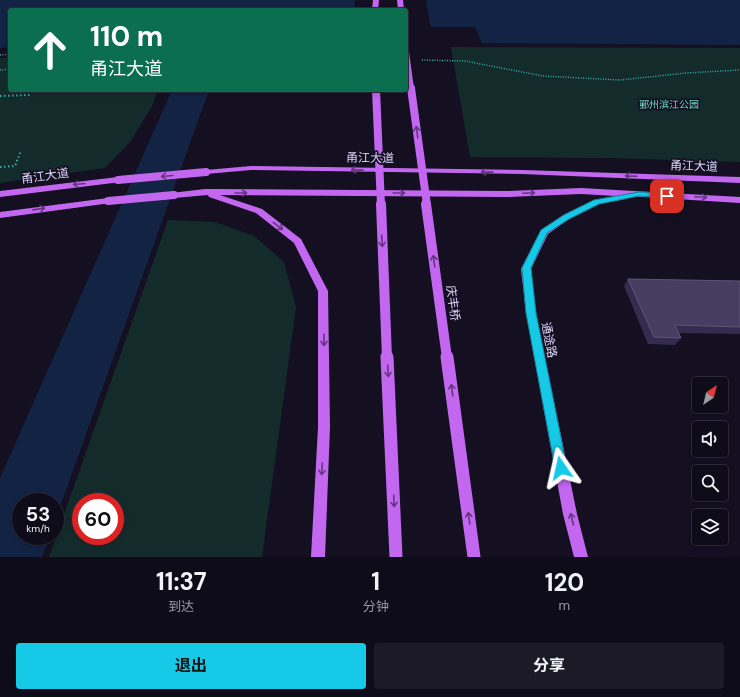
<!DOCTYPE html>
<html lang="zh">
<meta charset="utf-8">
<style>
:root{--surface:#0f0c1a;--page:#1d1a27;--text:#f1f3f6;--muted:#9b9ba2;--line:#2f2c39;--accent:#16c9e7}
body{margin:0;font-family:"DM Sans","Noto Sans SC",sans-serif;background:var(--page);color:var(--text);height:100vh;display:flex;flex-direction:column;font-size:15px;white-space:nowrap}
*{box-sizing:border-box;margin:0}
p{font-size:13px;color:var(--muted)}
.icon{flex:none;width:22px;height:22px;fill:none;stroke:currentColor;stroke-width:2;stroke-linecap:round;stroke-linejoin:round}
.map{position:relative;height:557px;overflow:hidden}
.drawer{display:flex;flex-direction:column;background:var(--surface);flex:1}
.drawer>*{flex:none}
.banner{position:absolute;left:8px;top:8px;width:400px;height:84px;border-radius:4px;box-shadow:0 2px 6px #0003,0 0 0 1px var(--line);background:#0b6e4f;color:#fff;overflow:hidden}
.needle{width:26px;rotate:35deg}
.controls{position:absolute;left:692px;top:377px;display:grid;gap:8px}
.controls a{display:grid;place-items:center;width:36px;height:36px;border-radius:4px;background:var(--surface);box-shadow:0 2px 6px #0003,0 0 0 1px var(--line);font-size:20px}
.speed{position:absolute;left:12px;top:493px;display:flex;gap:8px;font-size:20px;font-weight:700;text-align:center}
.speed>*{display:grid;place-content:center;width:52px;height:52px;border-radius:50%;background:var(--surface);box-shadow:0 2px 6px #0003,0 0 0 1px var(--line);line-height:1}
.speed small{font-size:10px;font-weight:400}
.speed .limit{border:6px solid #d22;background:#fff;color:#111}
.pin{position:absolute;display:grid;place-items:center;width:34px;height:34px;color:#fff;margin:-17px;border-radius:8px;box-shadow:0 2px 6px #0006}
.me{position:absolute;width:44px;margin:-22px;rotate:349deg;stroke-linejoin:round;filter:drop-shadow(0 0 3px #0008)}
.turn{display:flex;align-items:center;gap:14px;height:84px;padding:0 16px;font-size:18px}
.turn .icon{width:52px;height:52px;stroke-width:2.5}
.turn b{display:block;font-size:28px;line-height:34px}
.eta{display:flex;justify-content:space-evenly;align-items:center;height:68px;text-align:center}
.eta b{font-size:24px;font-weight:700;line-height:28px}
.cta{display:flex;gap:8px;margin-top:auto;padding:8px 16px}
.cta a{flex:1;height:46px;border-radius:4px;background:var(--accent);color:#111;font-size:16px;font-weight:700;line-height:46px;text-align:center}
.cta a+a{background:var(--page);color:var(--text)}
.map>svg:first-child{display:block}
</style>
<div class="map">
<svg width="740" height="557" viewBox="0 0 740 557">
<rect width="100%" height="100%" fill="#141022"/>
<!-- green -->
<g fill="#142b2c" fill-rule="evenodd">
<polygon points="451,47 740,48 740,162 606,158 470,157"/>
<polygon points="0,58 10,58 10,90 158,90 152,106 130,142 105,168 0,183"/>
<path d="M168,220l47,2 39,14 30,26 12,45 -34,250h-213zM81,502h34v34h-34z"/>
</g>
<!-- water -->
<g fill="#122344">
<polygon points="0,0 740,0 740,45 482,43 475,27 406,27 406,10 10,10 10,47 0,48"/>
<polygon points="172,90 209,90 55,521 55,502 21,502 21,536 50,536 42,557 0,557 0,478"/>
</g>
<!-- pier -->
<polygon fill="#141022" points="355,0 426,0 431,29 406,29 406,10 354,10"/>
<g fill="none" stroke-linecap="round" stroke-linejoin="round">
<!-- path-far1 -->
<g stroke="#3aaaa8" stroke-width="1.5" stroke-dasharray="1 1.5" stroke-linecap="butt">
<polyline points="0,55 10,54"/>
<polyline points="422,60 465,61 543,76 620,80 686,73 740,70"/>
<polyline points="0,70 10,69"/>
</g>
<!-- path -->
<g stroke="#3aaaa8" stroke-width="2" stroke-dasharray="1.5 2.5" stroke-linecap="butt">
<polyline points="0,96 29,95 33,90"/>
<polyline points="0,167 15,166 21,151"/>
</g>
<!-- major -->
<g fill="#c367f1" fill-rule="evenodd">
<polygon points="373,0 379,0 378,10 372,10"/>
<polygon points="397,0 403,0 404,10 398,10"/>
<polygon points="251,166 522,170 740,177 740,183 522,174 251,170 206,174 202,172 206,170"/>
<polygon points="118,177 122,180 121,182 0,197 0,191"/>
<polygon points="581,188 740,197 740,203 627,196 626,199 599,204 569,219 548,234 531,269 536,313 577,514 588,557 574,557 563,514 526,313 521,269 541,230 563,215 594,200 616,196 581,194 507,197 220,195 262,209 301,239 328,291 330,427 325,557 311,557 318,427 318,291 294,243 256,213 209,197 208,195 174,198 170,195 171,193 205,189 507,191"/>
<polygon points="108,198 111,199 112,201 111,203 0,218 0,212"/>
</g>
<!-- major-bridge-far3 -->
<polyline stroke="#c367f1" stroke-width="6" points="406,52 411,89"/>
<!-- major-bridge-far2 -->
<g stroke="#c367f1" stroke-width="8">
<polyline points="411,88 427,205"/>
<polyline points="376,90 381,205"/>
<polyline points="118,180 206,172"/>
<polyline points="108,201 174,195"/>
</g>
<!-- major-bridge-far1 -->
<g stroke="#c367f1" stroke-width="10">
<polyline points="381,204 387,358"/>
<polyline points="426,204 447,358"/>
</g>
<!-- major-bridge -->
<g stroke="#c367f1" stroke-width="13">
<polyline points="387,357 396,557"/>
<polyline points="447,357 474,557"/>
</g>
</g>
<!-- wall -->
<polygon fill="#342b4e" points="628,279 740,281 740,334 679,333 681,338 675,345 648,344 624,286"/>
<!-- building -->
<polygon fill="#463d61" stroke="#5d5579" points="628,279 740,281 740,327 675,325 681,338 654,337"/>
<!-- one-way arrows -->
<defs><path id="oneway-shaft" d="M-6 0H5M1.5-3L5.5 0L1.5 3" fill="none" stroke-width="1.6" stroke-linecap="round" stroke-linejoin="round"/></defs>
<g stroke="#63377f">
<use href="#oneway-shaft" transform="translate(417 132) rotate(-98)"/>
<use href="#oneway-shaft" transform="translate(357 170) rotate(-179)"/>
<use href="#oneway-shaft" transform="translate(487 172) rotate(-179)"/>
<use href="#oneway-shaft" transform="translate(167 176) rotate(175)"/>
<use href="#oneway-shaft" transform="translate(631 176) rotate(-178)"/>
<use href="#oneway-shaft" transform="translate(79 184) rotate(175)"/>
<use href="#oneway-shaft" transform="translate(241 193)"/>
<use href="#oneway-shaft" transform="translate(399 193)"/>
<use href="#oneway-shaft" transform="translate(529 193) rotate(-3)"/>
<use href="#oneway-shaft" transform="translate(701 197) rotate(3)"/>
<use href="#oneway-shaft" transform="translate(39 209) rotate(-8)"/>
<use href="#oneway-shaft" transform="translate(278 226) rotate(38)"/>
<use href="#oneway-shaft" transform="translate(382 241) rotate(87)"/>
<use href="#oneway-shaft" transform="translate(434 261) rotate(-98)"/>
<use href="#oneway-shaft" transform="translate(324 340) rotate(90)"/>
<use href="#oneway-shaft" transform="translate(388 371) rotate(87)"/>
<use href="#oneway-shaft" transform="translate(452 390) rotate(-98)"/>
<use href="#oneway-shaft" transform="translate(322 469) rotate(93)"/>
<use href="#oneway-shaft" transform="translate(394 501) rotate(87)"/>
<use href="#oneway-shaft" transform="translate(469 518) rotate(-98)"/>
<use href="#oneway-shaft" transform="translate(572 519) rotate(-104)"/>
</g>
<!-- route -->
<polygon fill="#16c9e7" stroke="#0e8396" points="639,192 667,193 671,196 667,198 639,196 599,204 569,219 547,233 531,268 536,313 567,468 566,472 561,474 557,472 555,468 526,313 522,268 541,230 564,215 594,200"/>
<g text-anchor="middle" stroke-width="3.5" stroke-linejoin="round" paint-order="stroke">
<!-- far-park labels -->
<g font-size="10" fill="#68d4be" stroke="#141022">
<text x="669" y="108">鄞州滨江公园</text>
</g>
<!-- street labels -->
<g font-size="12" fill="#dbd5fb" stroke="#141022">
<text transform="translate(370 158) rotate(1)" y="4">甬江大道</text>
<text transform="translate(694 166) rotate(2)" y="4">甬江大道</text>
<text transform="translate(45 176) rotate(-8)" y="4">甬江大道</text>
<text transform="translate(453 303) rotate(82)" y="4">庆丰桥</text>
<text transform="translate(549 340) rotate(79)" y="4">通途路</text>
</g>
</g>
</svg>
<div class="controls">
<a><svg class="needle" viewBox="-14 -14 28 28"><path d="M0-13l5 13h-10z" fill="#e53935"/><path d="M0 13l5-13h-10z" fill="#9b9ba2"/></svg></a>
<a><svg class="icon" aria-label="sound" viewBox="0 0 24 24"><path d="M4 9h4l5-4v14l-5-4H4zM17 9q2 3 0 6"/></svg></a>
<a><svg class="icon" aria-label="search" viewBox="0 0 24 24"><circle cx="10" cy="10" r="6"/><path d="M15 15l6 6"/></svg></a>
<a><svg class="icon" aria-label="layers" viewBox="0 0 24 24"><path d="M12 4l9 5-9 5-9-5zM3 14l9 5 9-5"/></svg></a>
</div>
<div class="speed"><div>53<small>km/h</small></div><div class="limit">60</div></div>
<div class="pin" style="left:667px;top:196px;background:#d93025"><svg class="icon" aria-label="arrive" viewBox="0 0 24 24"><path d="M6 21V4h12l-3 4 3 4H6"/></svg></div>
<svg class="me" style="left:561px;top:468px" viewBox="-20 -20 40 40"><path d="M0-17L14 15 0 8-14 15z" fill="#16c9e7" stroke="#fff" stroke-width="4"/></svg>
<div class="banner">
<div class="turn"><svg class="icon" aria-label="ahead" viewBox="0 0 24 24"><path d="M12 20V5M6 11l6-6 6 6"/></svg><div><b>110 m</b>甬江大道</div></div>
</div>
</div>
<section class="drawer">
<div class="eta">
<div><b>11:37</b><p>到达</p></div>
<div><b>1</b><p>分钟</p></div>
<div><b>120</b><p>m</p></div>
</div>
<div class="cta"><a>退出</a><a>分享</a></div>
</section>
